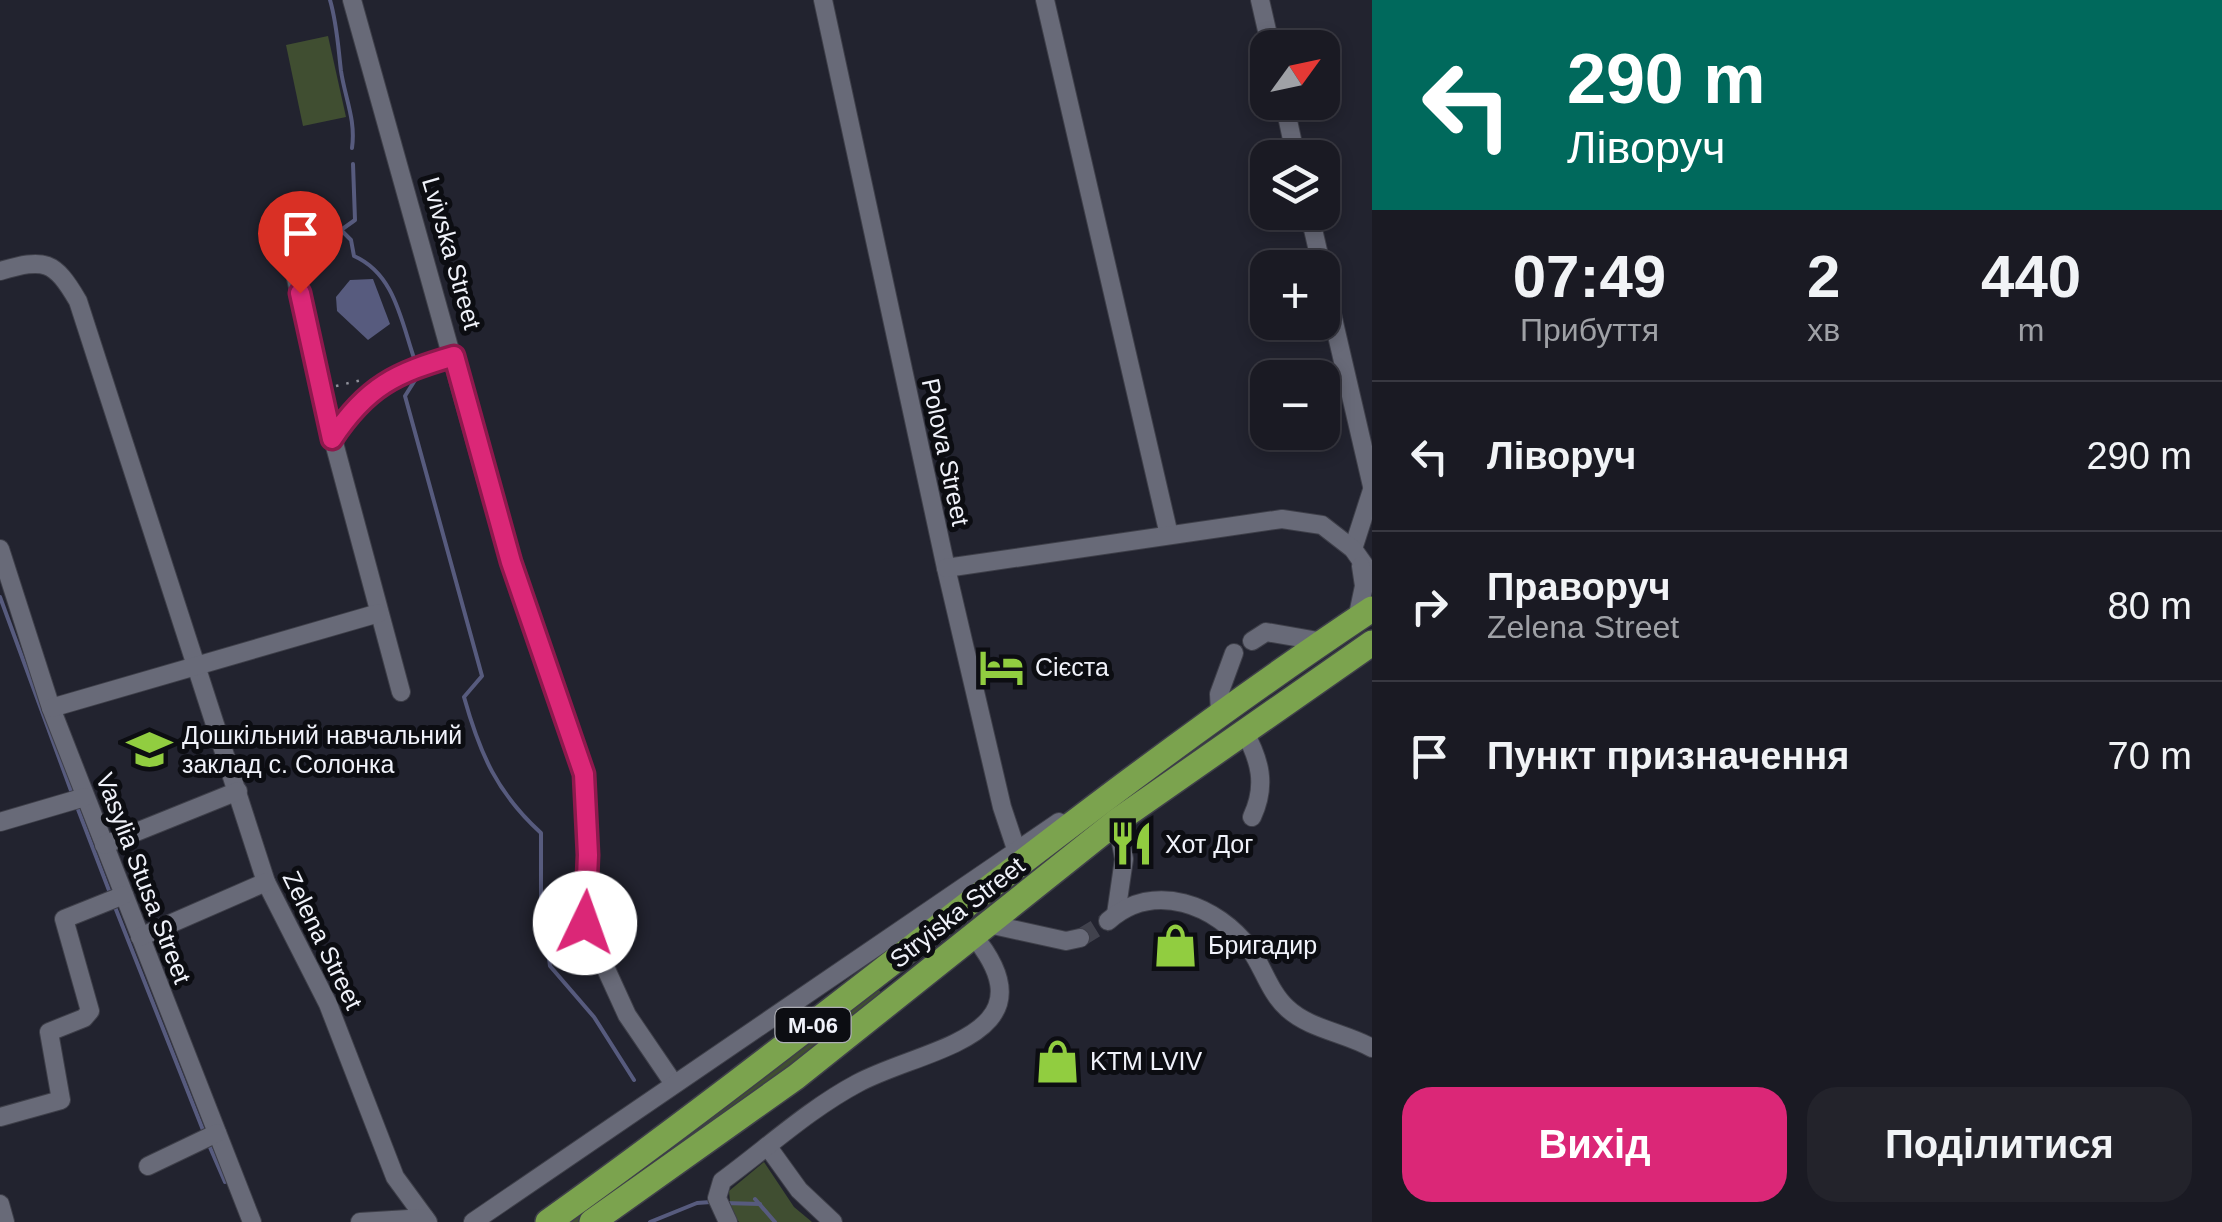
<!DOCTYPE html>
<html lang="uk">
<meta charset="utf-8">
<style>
:root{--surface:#1a1a23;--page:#23232b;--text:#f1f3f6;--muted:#9fa1a6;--line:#383841;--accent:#db2777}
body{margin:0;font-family:Helvetica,sans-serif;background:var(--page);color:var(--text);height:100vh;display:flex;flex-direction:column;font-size:38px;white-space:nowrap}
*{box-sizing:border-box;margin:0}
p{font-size:32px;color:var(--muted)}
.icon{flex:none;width:55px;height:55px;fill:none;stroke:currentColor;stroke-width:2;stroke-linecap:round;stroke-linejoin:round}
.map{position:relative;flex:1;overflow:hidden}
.side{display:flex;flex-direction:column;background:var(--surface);width:850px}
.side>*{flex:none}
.hud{background:#00695c;color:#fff;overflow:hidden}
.needle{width:65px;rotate:57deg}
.buttons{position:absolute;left:1250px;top:30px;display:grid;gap:20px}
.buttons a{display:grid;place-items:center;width:90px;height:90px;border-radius:20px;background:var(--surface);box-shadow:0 5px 15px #0003,0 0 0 2px var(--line);font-size:50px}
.pin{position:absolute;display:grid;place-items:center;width:85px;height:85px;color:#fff;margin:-102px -42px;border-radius:50% 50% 50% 0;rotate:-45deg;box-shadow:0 0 10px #0007}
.pin .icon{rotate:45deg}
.me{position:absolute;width:110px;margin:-55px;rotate:3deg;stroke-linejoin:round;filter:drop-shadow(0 0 8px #0008)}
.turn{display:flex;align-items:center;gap:35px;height:210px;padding:0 30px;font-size:45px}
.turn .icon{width:130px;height:130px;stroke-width:2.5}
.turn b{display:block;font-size:70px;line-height:85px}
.eta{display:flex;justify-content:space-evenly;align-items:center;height:170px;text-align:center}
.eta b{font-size:60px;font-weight:700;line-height:70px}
.button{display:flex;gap:20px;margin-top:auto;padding:20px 30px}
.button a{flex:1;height:115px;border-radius:30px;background:var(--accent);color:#fff;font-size:40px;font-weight:700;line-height:115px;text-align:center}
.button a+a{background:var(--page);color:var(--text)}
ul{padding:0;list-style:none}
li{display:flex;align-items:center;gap:30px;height:150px;padding:0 30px;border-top:2px solid var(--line)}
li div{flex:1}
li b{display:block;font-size:38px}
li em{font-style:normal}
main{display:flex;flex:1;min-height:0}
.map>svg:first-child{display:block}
</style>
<main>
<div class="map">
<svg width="1372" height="1222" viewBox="0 0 1372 1222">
<rect width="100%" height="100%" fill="#22232f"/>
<!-- green -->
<g fill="#404e31">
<polygon points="328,36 346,117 303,126 286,45"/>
<polygon points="878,989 884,996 699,1139 578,1222 563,1222 694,1132"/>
<polygon points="764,1162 794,1207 812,1222 739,1222 731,1212 729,1191"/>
</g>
<!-- water -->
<polygon fill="#575b7e" points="373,279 390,324 368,340 337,311 336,297 350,280"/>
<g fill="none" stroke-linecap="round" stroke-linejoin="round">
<!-- stream -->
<g stroke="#575b7e" stroke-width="4">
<path d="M330,0c7,24 8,46 11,71 4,27 15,49 11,77"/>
<path d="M353,164l2,56 -14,10 10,10 3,16c41,18 47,65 61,105"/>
<path d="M417,377l-12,19 77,280 -18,21c16,57 33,96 77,136v67l9,66 44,51 40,63"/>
<polyline points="0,597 73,796"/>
<polyline points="76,804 110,893"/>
<polyline points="115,907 203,1130"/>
<polyline points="209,1145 225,1182"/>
<polyline points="755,1199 775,1222"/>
<polyline points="724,1203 760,1204"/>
<polyline points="650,1222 697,1203 711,1202"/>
</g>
<!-- minor-tunnel -->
<polyline stroke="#41424d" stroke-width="18" stroke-dasharray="18 9" stroke-linecap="butt" points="1080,938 1108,921"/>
<defs>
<g id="minor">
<polyline points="352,0 487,483 583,773 589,855 585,923 627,1015 674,1084"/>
<polyline points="823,0 946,568 1002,807 1016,849"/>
<polyline points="1045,0 1169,535"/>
<polyline points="1260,0 1271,48"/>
<polyline points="1284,102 1296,158"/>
<polyline points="1309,212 1322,268"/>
<polyline points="292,261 333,439 401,692"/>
<path d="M0,271c45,-13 54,-11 78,30l188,581 62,122 67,173 33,45"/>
<polyline points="1322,271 1372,486"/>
<path d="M333,439c34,-53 64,-66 122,-83"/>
<polyline points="0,549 51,708 252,1222"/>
<polyline points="1353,549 1372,490"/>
<polyline points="946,568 1282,519 1322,525 1353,549 1372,576"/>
<polyline points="1357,619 1364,586 1361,566"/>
<polyline points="1252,641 1266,632 1324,642"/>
<polyline points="51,708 379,613"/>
<polyline points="1220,713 1219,694 1234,653"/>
<path d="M1244,731c16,29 23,54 8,86"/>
<polyline points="0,822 85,797"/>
<polyline points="104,845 238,791"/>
<polyline points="1116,914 1124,859 1117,821"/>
<path d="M1108,921c46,-41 109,-16 142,28 13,18 20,44 37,59 22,21 59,25 85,40"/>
<polyline points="984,923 1066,941 1080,938"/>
<polyline points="140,937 266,882"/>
<polyline points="0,1117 61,1100 49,1032 84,1018 90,1011 64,919 124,895"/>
<polyline points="768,1147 799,1190 833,1222"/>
<polyline points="148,1166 217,1133"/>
<polyline points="0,1204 5,1222"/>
<polyline points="360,1222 425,1218"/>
<polyline points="473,1222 1059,822"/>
<path d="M728,1222l-11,-24 5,-17c45,-33 87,-72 136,-98 65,-35 200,-46 114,-149"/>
</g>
<g id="highway">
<path d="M548,1222c279,-199 538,-423 824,-613"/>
<polyline points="592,1222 796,1077 1117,821 1372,643"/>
</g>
</defs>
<!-- minor casing -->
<use href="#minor" stroke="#3e3f49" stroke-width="20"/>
<!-- highway casing -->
<use href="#highway" stroke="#3e3f49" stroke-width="28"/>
<!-- path -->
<polyline stroke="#90919b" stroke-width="2.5" stroke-dasharray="2.5 8" stroke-linecap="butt" points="336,386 362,380"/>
<!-- minor -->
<use href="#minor" stroke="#686a78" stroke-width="18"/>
<!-- highway -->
<use href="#highway" stroke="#7ba34e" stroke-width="25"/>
</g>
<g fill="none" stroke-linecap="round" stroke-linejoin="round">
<defs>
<path id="route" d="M300,293l32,146c35,-53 64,-66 122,-83l57,206 73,212 4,81 -3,68"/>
</defs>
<!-- route casing -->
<use href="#route" stroke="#8e194d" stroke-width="25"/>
<!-- route -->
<use href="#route" stroke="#db2777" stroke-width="18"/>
</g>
<!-- icons -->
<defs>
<symbol id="hotel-bare" viewBox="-9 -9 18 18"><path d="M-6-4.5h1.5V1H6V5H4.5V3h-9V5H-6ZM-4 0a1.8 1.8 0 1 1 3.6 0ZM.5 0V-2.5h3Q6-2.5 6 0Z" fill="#91cd40" stroke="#0c0d12" stroke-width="2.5" paint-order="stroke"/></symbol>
<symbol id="school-bare" viewBox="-9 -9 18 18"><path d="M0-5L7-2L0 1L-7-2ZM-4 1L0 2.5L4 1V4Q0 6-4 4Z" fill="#91cd40" stroke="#0c0d12" stroke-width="2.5" paint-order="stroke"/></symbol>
<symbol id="restaurant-bare" viewBox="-9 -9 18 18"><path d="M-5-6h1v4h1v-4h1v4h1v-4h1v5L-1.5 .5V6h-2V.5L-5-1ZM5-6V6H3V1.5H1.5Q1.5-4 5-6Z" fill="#91cd40" stroke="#0c0d12" stroke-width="2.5" paint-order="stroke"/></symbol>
<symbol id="shop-bare" viewBox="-9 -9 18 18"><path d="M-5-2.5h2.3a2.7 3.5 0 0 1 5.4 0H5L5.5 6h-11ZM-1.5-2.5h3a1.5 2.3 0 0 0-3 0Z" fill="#91cd40" stroke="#0c0d12" stroke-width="2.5" paint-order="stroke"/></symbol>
</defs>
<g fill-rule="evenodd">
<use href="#hotel-bare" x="970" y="636" width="63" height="63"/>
<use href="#school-bare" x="118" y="718" width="63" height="63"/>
<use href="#restaurant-bare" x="1100" y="812" width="63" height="63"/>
<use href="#shop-bare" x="1144" y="914" width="63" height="63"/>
<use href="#shop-bare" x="1026" y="1030" width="63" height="63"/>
</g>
<g text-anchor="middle" stroke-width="10" stroke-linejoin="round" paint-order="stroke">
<!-- shield labels -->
<rect fill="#0c0d12" stroke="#acadb4" stroke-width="2.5" x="775.5" y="1008" width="75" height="34" rx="8"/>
<g font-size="22" font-weight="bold" fill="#f0f2fa">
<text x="813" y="1033">М-06</text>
</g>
<!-- street labels -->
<g font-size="25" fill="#f0f2fa" stroke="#0c0d12">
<text transform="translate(452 253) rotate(74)" y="9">Lvivska Street</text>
<text transform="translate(946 452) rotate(78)" y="9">Polova Street</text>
<text transform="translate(144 878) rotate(69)" y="9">Vasylia Stusa Street</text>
<text transform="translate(957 912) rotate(-38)" y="9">Stryiska Street</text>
<text transform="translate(323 940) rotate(64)" y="9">Zelena Street</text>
</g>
<!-- poi labels -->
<g font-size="25" fill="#f0f2fa" stroke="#0c0d12" text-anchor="start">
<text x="1035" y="676">Сієста</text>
<text x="182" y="744">Дошкільний навчальний<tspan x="182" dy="29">заклад с. Солонка</tspan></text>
<text x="1165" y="853">Хот Дог</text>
<text x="1208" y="954">Бригадир</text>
<text x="1090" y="1070">KTM LVIV</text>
</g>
</g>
</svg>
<div class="buttons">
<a><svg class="needle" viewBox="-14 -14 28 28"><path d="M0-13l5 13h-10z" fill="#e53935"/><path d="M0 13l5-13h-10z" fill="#9fa1a6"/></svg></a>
<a><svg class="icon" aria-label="layers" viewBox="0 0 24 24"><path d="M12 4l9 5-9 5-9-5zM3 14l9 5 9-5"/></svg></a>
<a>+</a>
<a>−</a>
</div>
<div class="pin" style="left:300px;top:293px;background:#d93025"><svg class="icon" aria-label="arrive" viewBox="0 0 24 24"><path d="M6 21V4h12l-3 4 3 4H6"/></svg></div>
<svg class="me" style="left:585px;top:923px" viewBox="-20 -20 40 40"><circle r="19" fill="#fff"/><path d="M0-13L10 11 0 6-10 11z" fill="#db2777"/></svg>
</div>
<section class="side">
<div class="hud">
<div class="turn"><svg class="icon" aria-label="left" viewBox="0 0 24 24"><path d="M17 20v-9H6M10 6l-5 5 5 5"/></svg><div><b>290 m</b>Ліворуч</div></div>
</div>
<div class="eta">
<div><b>07:49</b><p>Прибуття</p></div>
<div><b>2</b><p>хв</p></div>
<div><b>440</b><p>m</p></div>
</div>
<ul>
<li><svg class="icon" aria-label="left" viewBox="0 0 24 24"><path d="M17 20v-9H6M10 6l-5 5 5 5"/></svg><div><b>Ліворуч</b></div><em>290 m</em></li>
<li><svg class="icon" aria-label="right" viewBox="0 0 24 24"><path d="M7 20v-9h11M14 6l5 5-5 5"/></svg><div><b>Праворуч</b><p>Zelena Street</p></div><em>80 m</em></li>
<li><svg class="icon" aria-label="arrive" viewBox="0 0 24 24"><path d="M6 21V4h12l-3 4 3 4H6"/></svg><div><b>Пункт призначення</b></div><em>70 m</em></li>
</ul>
<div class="button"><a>Вихід</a><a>Поділитися</a></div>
</section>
</main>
